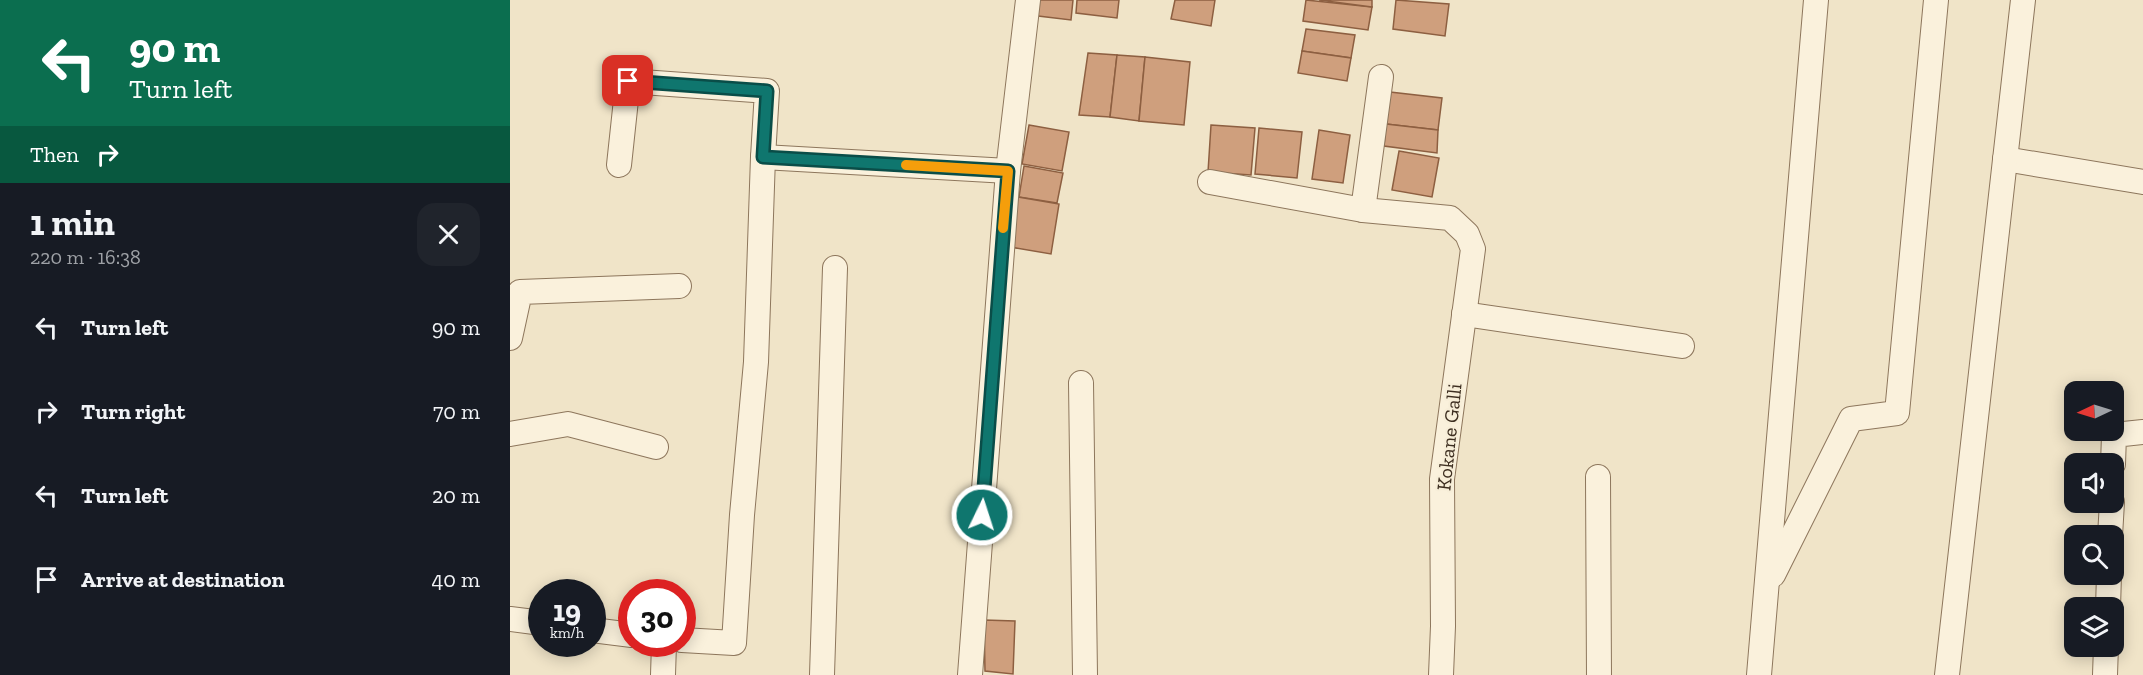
<!DOCTYPE html>
<meta charset="utf-8">
<style>
:root{--surface:#171b24;--page:#20242c;--text:#f1f3f6;--muted:#9ea1a6}
body{margin:0;font-family:"Zilla Slab",serif;background:var(--page);color:var(--text);height:100vh;display:flex;flex-direction:column;font-size:22px;white-space:nowrap}
*{box-sizing:border-box;margin:0}
p{font-size:20px;color:var(--muted)}
.icon{flex:none;width:33px;height:33px;fill:none;stroke:currentColor;stroke-width:2;stroke-linecap:round;stroke-linejoin:round}
.map{position:relative;flex:1;overflow:hidden}
.panel{display:flex;flex-direction:column;background:var(--surface);width:510px}
.panel>*{flex:none}
.guide{background:#0b6e4f;color:#fff;overflow:hidden}
.needle{width:39px;rotate:266deg}
.tools{position:absolute;left:1554px;top:381px;display:grid;gap:12px}
.tools a{display:grid;place-items:center;width:60px;height:60px;border-radius:12px;background:var(--surface);box-shadow:0 3px 15px #0003;font-size:30px}
.speed{position:absolute;left:18px;top:579px;display:flex;gap:12px;font-size:30px;font-weight:700;text-align:center}
.speed>*{display:grid;place-content:center;width:78px;height:78px;border-radius:50%;background:var(--surface);box-shadow:0 3px 15px #0003;line-height:1}
.speed small{font-size:15px;font-weight:400}
.speed .limit{border:9px solid #d22;background:#fff;color:#111}
.pin{position:absolute;display:grid;place-items:center;width:51px;height:51px;color:#fff;margin:-26px;border-radius:12px;box-shadow:0 3px 9px #0006}
.me{position:absolute;width:66px;margin:-33px;rotate:4deg;stroke-linejoin:round;filter:drop-shadow(0 0 4px #0008)}
.turn{display:flex;align-items:center;gap:21px;height:126px;padding:0 30px;font-size:27px}
.turn .icon{width:78px;height:78px;stroke-width:2.5}
.turn b{display:block;font-size:42px;line-height:51px}
.then{display:flex;align-items:center;height:57px;padding:0 30px;background:#0003;gap:12px;font-size:22px}
.round{display:grid;place-items:center;flex:none;width:63px;height:63px;border-radius:18px;background:var(--page)}
.head{display:flex;align-items:center;justify-content:space-between;height:102px;padding:0 30px}
h1{font-size:36px;font-weight:700;line-height:45px}
ul{padding:0;list-style:none}
li{display:flex;align-items:center;gap:18px;height:84px;padding:0 30px}
li div{flex:1}
li b{display:block;font-size:22px}
li em{font-style:normal}
main{display:flex;flex:1;min-height:0}
.map>svg:first-child{display:block}
</style>
<main>
<section class="panel">
<div class="guide">
<div class="turn"><svg class="icon" aria-label="left" viewBox="0 0 24 24"><path d="M17 20v-9H6M10 6l-5 5 5 5"/></svg><div><b>90 m</b>Turn left</div></div>
<div class="then">Then<svg class="icon" aria-label="right" viewBox="0 0 24 24"><path d="M7 20v-9h11M14 6l5 5-5 5"/></svg></div>
</div>
<div class="head"><div><h1>1 min</h1><p>220 m · 16:38</p></div><a class="round"><svg class="icon" aria-label="close" viewBox="0 0 24 24"><path d="M6 6l12 12M18 6L6 18"/></svg></a></div>
<ul>
<li><svg class="icon" aria-label="left" viewBox="0 0 24 24"><path d="M17 20v-9H6M10 6l-5 5 5 5"/></svg><div><b>Turn left</b></div><em>90 m</em></li>
<li><svg class="icon" aria-label="right" viewBox="0 0 24 24"><path d="M7 20v-9h11M14 6l5 5-5 5"/></svg><div><b>Turn right</b></div><em>70 m</em></li>
<li><svg class="icon" aria-label="left" viewBox="0 0 24 24"><path d="M17 20v-9H6M10 6l-5 5 5 5"/></svg><div><b>Turn left</b></div><em>20 m</em></li>
<li><svg class="icon" aria-label="arrive" viewBox="0 0 24 24"><path d="M6 21V4h12l-3 4 3 4H6"/></svg><div><b>Arrive at destination</b></div><em>40 m</em></li>
</ul>
</section>
<div class="map">
<svg width="1633" height="675" viewBox="0 0 1633 675">
<rect width="100%" height="100%" fill="#f0e4c8"/>
<!-- building -->
<g fill="#cf9f7d" stroke="#8d5f41" stroke-width="1.5">
<polygon points="521,0 563,0 561,20 520,15"/>
<polygon points="567,0 609,0 607,18 566,13"/>
<polygon points="665,0 705,0 701,26 661,19"/>
<polygon points="796,0 862,7 858,30 793,21"/>
<polygon points="809,0 862,0 862,7"/>
<polygon points="886,0 939,4 935,36 883,29"/>
<polygon points="796,29 845,35 841,58 792,51"/>
<polygon points="792,51 841,58 837,81 788,73"/>
<polygon points="578,53 607,55 600,117 569,115"/>
<polygon points="607,55 635,57 629,121 600,117"/>
<polygon points="635,57 680,62 674,125 629,121"/>
<polygon points="880,92 932,98 928,130 876,124"/>
<polygon points="876,124 928,130 927,153 874,146"/>
<polygon points="519,125 559,132 552,171 512,164"/>
<polygon points="701,125 745,128 741,175 698,172"/>
<polygon points="749,128 792,132 787,178 745,174"/>
<polygon points="809,130 840,135 833,183 802,179"/>
<polygon points="889,151 929,158 922,197 882,190"/>
<polygon points="514,166 553,173 547,203 509,197"/>
<polygon points="508,197 549,204 541,254 500,247"/>
<polygon points="474,620 505,621 503,674 475,671"/>
</g>
<g fill="none" stroke-linecap="round" stroke-linejoin="round">
<defs>
<g id="minor">
<polyline points="1495,159 1633,182"/>
<polyline points="109,165 118,81 257,91 253,157 498,171"/>
<polyline points="700,182 853,210 940,218 957,234 963,249 932,479 933,626 931,675"/>
<polyline points="853,210 871,77"/>
<polyline points="954,314 1172,346"/>
<polyline points="0,338 10,292 169,286"/>
<polyline points="571,383 575,675"/>
<polyline points="0,434 58,424 146,447"/>
<polyline points="1603,464 1604,435 1633,432"/>
<polyline points="1088,477 1089,675"/>
<polyline points="1600,536 1602,502"/>
<polyline points="1263,575 1341,419 1387,413 1426,0"/>
<polyline points="1598,608 1599,574"/>
<polyline points="0,619 32,623"/>
<polyline points="82,630 122,635"/>
<polyline points="172,640 224,643 232,515 246,362 253,157"/>
<polyline points="153,675 154,644"/>
<polyline points="312,675 325,268"/>
<polyline points="460,675 498,171 518,0"/>
<polyline points="1249,675 1306,0"/>
<polyline points="1437,675 1513,0"/>
<polyline points="1595,675 1596,646"/>
</g>
</defs>
<!-- minor casing -->
<use href="#minor" stroke="#8d765c" stroke-width="26"/>
<!-- minor -->
<use href="#minor" stroke="#faf1dc" stroke-width="24"/>
</g>
<g fill="none" stroke-linecap="round" stroke-linejoin="round">
<defs>
<polyline id="route" points="118,81 257,91 253,157 498,171 472,515"/>
</defs>
<!-- route casing -->
<use href="#route" stroke="#0a4d48" stroke-width="15"/>
<!-- route -->
<use href="#route" stroke="#0f766e" stroke-width="10"/>
<!-- slow -->
<polyline stroke="#f59e0b" stroke-width="10" points="396,165 498,171 493,228"/>
</g>
<g text-anchor="middle" stroke-width="4.5" stroke-linejoin="round" paint-order="stroke">
<!-- street labels -->
<g font-size="20" fill="#3d2e20" stroke="#f7eed8">
<text transform="translate(939 437) rotate(-84)" y="7">Kokane Galli</text>
</g>
</g>
</svg>
<div class="tools">
<a><svg class="needle" viewBox="-14 -14 28 28"><path d="M0-13l5 13h-10z" fill="#e53935"/><path d="M0 13l5-13h-10z" fill="#9ea1a6"/></svg></a>
<a><svg class="icon" aria-label="sound" viewBox="0 0 24 24"><path d="M4 9h4l5-4v14l-5-4H4zM17 9q2 3 0 6"/></svg></a>
<a><svg class="icon" aria-label="search" viewBox="0 0 24 24"><circle cx="10" cy="10" r="6"/><path d="M15 15l6 6"/></svg></a>
<a><svg class="icon" aria-label="layers" viewBox="0 0 24 24"><path d="M12 4l9 5-9 5-9-5zM3 14l9 5 9-5"/></svg></a>
</div>
<div class="speed"><div>19<small>km/h</small></div><div class="limit">30</div></div>
<div class="pin" style="left:118px;top:81px;background:#d93025"><svg class="icon" aria-label="arrive" viewBox="0 0 24 24"><path d="M6 21V4h12l-3 4 3 4H6"/></svg></div>
<svg class="me" style="left:472px;top:515px" viewBox="-20 -20 40 40"><circle r="17" fill="#0f766e" stroke="#fff" stroke-width="3"/><path d="M0-11L8 9 0 5-8 9z" fill="#fff"/></svg>
</div>
</main>
